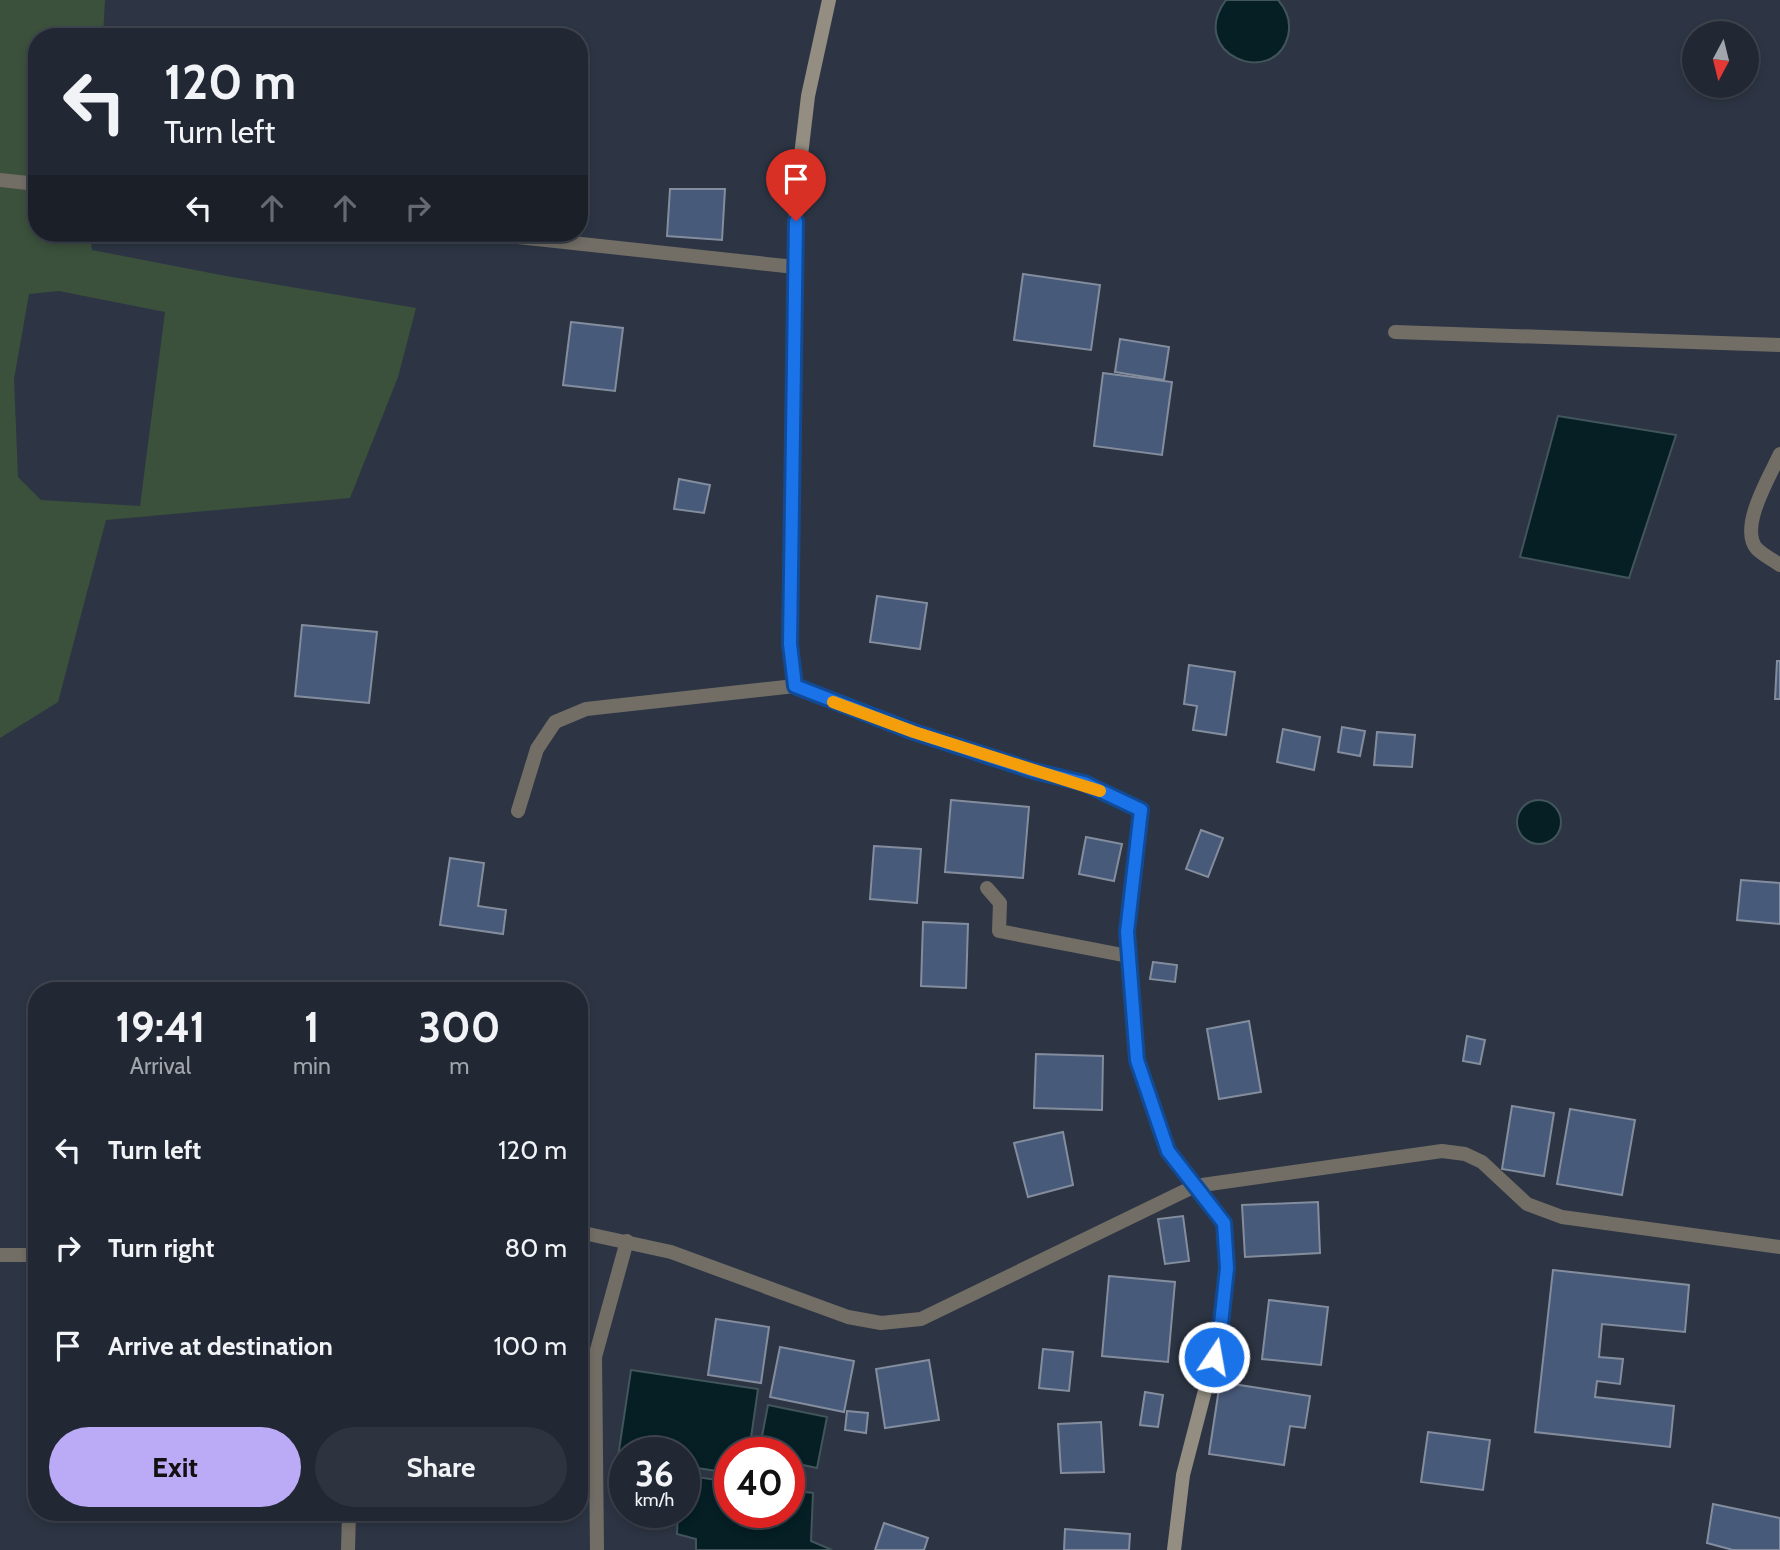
<!DOCTYPE html>
<style>
:root{--surface:#222833;--page:#2e343f;--text:#f1f3f6;--muted:#a2a6ac;--line:#3f444e;--accent:#bbaaf6}
body{margin:0;font-family:Cabin,sans-serif;background:var(--page);color:var(--text);height:100vh;display:flex;flex-direction:column;font-size:26px;white-space:nowrap}
*{box-sizing:border-box;margin:0}
p{font-size:23px;color:var(--muted)}
.icon{flex:none;width:38px;height:38px;fill:none;stroke:currentColor;stroke-width:2;stroke-linecap:round;stroke-linejoin:round}
.map{position:relative;flex:1;overflow:hidden}
.details{position:absolute;left:28px;top:982px;width:560px;height:539px;display:flex;flex-direction:column;background:var(--surface);border-radius:28px;box-shadow:0 4px 10px #0003,0 0 0 2px var(--line)}
.details>*{flex:none}
.top-card{position:absolute;left:28px;top:28px;width:560px;height:214px;border-radius:28px;box-shadow:0 4px 10px #0003,0 0 0 2px var(--line);background:#222833;color:var(--text);overflow:hidden}
.needle{width:46px;rotate:187deg}
.controls{position:absolute;left:1682px;top:21px;display:grid;gap:14px}
.controls a{display:grid;place-items:center;width:77px;height:77px;border-radius:50%;background:var(--surface);box-shadow:0 4px 10px #0003,0 0 0 2px var(--line);font-size:35px}
.speed{position:absolute;left:609px;top:1437px;display:flex;gap:14px;font-size:35px;font-weight:700;text-align:center}
.speed>*{display:grid;place-content:center;width:91px;height:91px;border-radius:50%;background:var(--surface);box-shadow:0 4px 10px #0003,0 0 0 2px var(--line);line-height:1}
.speed small{font-size:18px;font-weight:400}
.speed .limit{border:10px solid #d22;background:#fff;color:#111}
.pin{position:absolute;display:grid;place-items:center;width:60px;height:60px;color:#fff;margin:-72px -30px;border-radius:50% 50% 50% 0;rotate:-45deg;box-shadow:0 0 7px #0007}
.pin .icon{rotate:45deg}
.me{position:absolute;width:77px;margin:-38px;rotate:12deg;stroke-linejoin:round;filter:drop-shadow(0 0 5px #0008)}
.turn{display:flex;align-items:center;gap:24px;height:147px;padding:0 21px;font-size:32px}
.turn .icon{width:91px;height:91px;stroke-width:2.5}
.turn b{display:block;font-size:49px;line-height:60px}
.lanes{display:flex;align-items:center;height:66px;padding:0 21px;background:#0003;justify-content:center;gap:35px;direction:ltr}
.lanes .off{opacity:.35}
.eta{display:flex;justify-content:space-evenly;align-items:center;height:119px;text-align:center}
.eta b{font-size:42px;font-weight:800;line-height:49px}
.primary-button{display:flex;gap:14px;margin-top:auto;padding:14px 21px}
.primary-button a{flex:1;height:80px;border-radius:42px;background:var(--accent);color:#111;font-size:28px;font-weight:800;line-height:80px;text-align:center}
.primary-button a+a{background:var(--page);color:var(--text)}
ul{padding:0;list-style:none}
li{display:flex;align-items:center;gap:21px;height:98px;padding:0 21px}
li div{flex:1}
li b{display:block;font-size:26px}
li em{font-style:normal}
.map>svg:first-child{display:block}
</style>
<div class="map">
<svg width="1780" height="1550" viewBox="0 0 1780 1550">
<rect width="100%" height="100%" fill="#2d3544"/>
<!-- green -->
<path fill="#3b513c" fill-rule="evenodd" d="M0,0h105l-2,37h-66v196h53l2,17 134,26 190,32 -18,69 -48,121 -244,22 -48,182 -58,36zM59,291l106,21 -25,194 -99,-6 -23,-23 -4,-98 15,-85z"/>
<!-- water -->
<g fill="#051f24" stroke="#41555b" stroke-width="2">
<path d="M1226,0h52c9,10 13,23 10,36 -14,53 -102,18 -62,-36z"/>
<polygon points="1558,416 1676,435 1629,578 1520,557"/>
<circle cx="1539" cy="822" r="22"/>
<polygon points="631,1370 758,1389 749,1452 730,1452 730,1473 684,1466 684,1452 625,1452 625,1458 618,1457"/>
<polygon points="768,1405 827,1417 817,1468 789,1462 789,1452 759,1452"/>
<polygon points="684,1475 730,1482 730,1512 789,1512 789,1490 813,1493 811,1541 832,1550 696,1550 696,1539 677,1534 678,1512 684,1512"/>
</g>
<!-- building -->
<g fill="#485a79" stroke="#838d9e" stroke-width="2">
<polygon points="579,169 584,169 583,218 579,218"/>
<polygon points="670,189 725,189 722,240 667,236"/>
<polygon points="1023,274 1100,285 1091,350 1014,340"/>
<polygon points="571,322 623,328 615,391 563,385"/>
<polygon points="1120,339 1169,347 1164,380 1115,372"/>
<polygon points="1103,373 1172,382 1162,455 1094,446"/>
<polygon points="679,479 710,485 704,513 674,509"/>
<polygon points="877,596 927,603 920,649 870,642"/>
<polygon points="302,625 377,632 369,703 295,696"/>
<polygon points="1777,661 1780,661 1780,699 1775,699"/>
<polygon points="1189,665 1235,672 1226,735 1193,730 1197,706 1184,704"/>
<polygon points="1342,727 1365,731 1360,756 1338,752"/>
<polygon points="1283,729 1320,737 1314,770 1277,762"/>
<polygon points="1377,732 1415,735 1412,767 1374,765"/>
<polygon points="951,800 1029,807 1023,878 945,872"/>
<polygon points="1201,830 1223,838 1208,877 1186,869"/>
<polygon points="1086,837 1122,844 1114,881 1079,874"/>
<polygon points="874,846 921,849 917,903 870,899"/>
<polygon points="450,858 484,863 478,906 506,910 503,934 440,925"/>
<polygon points="1741,880 1780,883 1780,924 1737,920"/>
<polygon points="923,922 968,924 966,988 921,986"/>
<polygon points="1153,962 1177,965 1175,982 1150,979"/>
<polygon points="1249,1021 1261,1092 1219,1099 1207,1029"/>
<polygon points="1467,1036 1485,1040 1480,1064 1463,1061"/>
<polygon points="1036,1054 1103,1056 1102,1110 1034,1108"/>
<polygon points="1512,1106 1554,1113 1544,1176 1502,1169"/>
<polygon points="1570,1109 1635,1120 1622,1195 1557,1184"/>
<polygon points="1063,1132 1073,1185 1028,1197 1014,1143"/>
<polygon points="1318,1202 1320,1253 1245,1257 1242,1205"/>
<polygon points="1183,1216 1189,1261 1165,1264 1158,1219"/>
<polygon points="1553,1270 1689,1285 1685,1332 1602,1324 1599,1357 1623,1359 1620,1384 1597,1381 1595,1397 1674,1406 1670,1447 1535,1432"/>
<polygon points="1109,1276 1175,1282 1168,1362 1102,1356"/>
<polygon points="1269,1300 1328,1307 1321,1365 1262,1359"/>
<polygon points="716,1319 769,1327 761,1383 708,1375"/>
<polygon points="780,1347 854,1361 844,1412 770,1397"/>
<polygon points="1043,1349 1073,1352 1069,1391 1039,1388"/>
<polygon points="929,1360 939,1420 885,1428 876,1369"/>
<polygon points="1220,1382 1310,1396 1305,1428 1290,1426 1284,1465 1209,1454"/>
<polygon points="1145,1392 1163,1395 1158,1427 1140,1425"/>
<polygon points="847,1411 868,1413 866,1433 845,1430"/>
<polygon points="1101,1422 1104,1472 1061,1473 1058,1424"/>
<polygon points="1428,1432 1490,1440 1483,1490 1421,1482"/>
<polygon points="1713,1504 1780,1518 1780,1550 1733,1550 1707,1543"/>
<polygon points="884,1523 928,1538 924,1550 875,1550"/>
<polygon points="1065,1529 1130,1534 1129,1550 1064,1550"/>
</g>
<g fill="none" stroke-linecap="round" stroke-linejoin="round">
<!-- street -->
<g stroke="#726e66" stroke-width="14">
<polyline points="0,180 37,184"/>
<polyline points="481,233 795,267"/>
<polyline points="1395,332 1780,345"/>
<path d="M1780,454c-10,22 -42,74 -23,95 6,6 16,11 23,16"/>
<polyline points="518,811 537,749 555,722 586,709 795,686"/>
<polyline points="987,888 1000,903 999,931 1128,956"/>
<polyline points="579,1232 671,1252 848,1317 881,1323 921,1319 1195,1186 1442,1151 1465,1154 1482,1162 1527,1204 1562,1217 1780,1247"/>
<polyline points="0,1255 37,1255"/>
<polyline points="348,1550 349,1512"/>
<polyline points="597,1550 595,1357 627,1241"/>
</g>
<!-- secondary -->
<polyline stroke="#948e82" stroke-width="14" points="829,0 808,96 796,198 790,644 795,686 914,732 1034,771 1084,783 1141,810 1127,932 1137,1060 1168,1151 1224,1223 1227,1268 1220,1333 1183,1475 1174,1550"/>
</g>
<g fill="none" stroke-linecap="round" stroke-linejoin="round">
<defs>
<polyline id="route" points="796,221 790,644 795,686 914,732 1034,771 1084,783 1141,810 1127,932 1137,1060 1168,1151 1224,1223 1227,1268 1220,1333 1214,1357"/>
</defs>
<!-- route casing -->
<use href="#route" stroke="#114b97" stroke-width="18"/>
<!-- route -->
<use href="#route" stroke="#1a73e8" stroke-width="12"/>
<!-- slow -->
<polyline stroke="#f59e0b" stroke-width="12" points="833,702 914,732 1100,791"/>
</g>
</svg>
<div class="controls">
<a><svg class="needle" viewBox="-14 -14 28 28"><path d="M0-13l5 13h-10z" fill="#e53935"/><path d="M0 13l5-13h-10z" fill="#a2a6ac"/></svg></a>
</div>
<div class="speed"><div>36<small>km/h</small></div><div class="limit">40</div></div>
<div class="pin" style="left:796px;top:221px;background:#d93025"><svg class="icon" aria-label="arrive" viewBox="0 0 24 24"><path d="M6 21V4h12l-3 4 3 4H6"/></svg></div>
<svg class="me" style="left:1214px;top:1357px" viewBox="-20 -20 40 40"><circle r="17" fill="#1a73e8" stroke="#fff" stroke-width="3"/><path d="M0-11L8 9 0 5-8 9z" fill="#fff"/></svg>
<div class="top-card">
<div class="turn"><svg class="icon" aria-label="left" viewBox="0 0 24 24"><path d="M17 20v-9H6M10 6l-5 5 5 5"/></svg><div><b>120 m</b>Turn left</div></div>
<div class="lanes"><svg class="icon" aria-label="left" viewBox="0 0 24 24"><path d="M17 20v-9H6M10 6l-5 5 5 5"/></svg><svg class="icon off" aria-label="ahead" viewBox="0 0 24 24"><path d="M12 20V5M6 11l6-6 6 6"/></svg><svg class="icon off" aria-label="ahead" viewBox="0 0 24 24"><path d="M12 20V5M6 11l6-6 6 6"/></svg><svg class="icon off" aria-label="right" viewBox="0 0 24 24"><path d="M7 20v-9h11M14 6l5 5-5 5"/></svg></div>
</div>
<section class="details">
<div class="eta">
<div><b>19:41</b><p>Arrival</p></div>
<div><b>1</b><p>min</p></div>
<div><b>300</b><p>m</p></div>
</div>
<ul>
<li><svg class="icon" aria-label="left" viewBox="0 0 24 24"><path d="M17 20v-9H6M10 6l-5 5 5 5"/></svg><div><b>Turn left</b></div><em>120 m</em></li>
<li><svg class="icon" aria-label="right" viewBox="0 0 24 24"><path d="M7 20v-9h11M14 6l5 5-5 5"/></svg><div><b>Turn right</b></div><em>80 m</em></li>
<li><svg class="icon" aria-label="arrive" viewBox="0 0 24 24"><path d="M6 21V4h12l-3 4 3 4H6"/></svg><div><b>Arrive at destination</b></div><em>100 m</em></li>
</ul>
<div class="primary-button"><a>Exit</a><a>Share</a></div>
</section>
</div>
